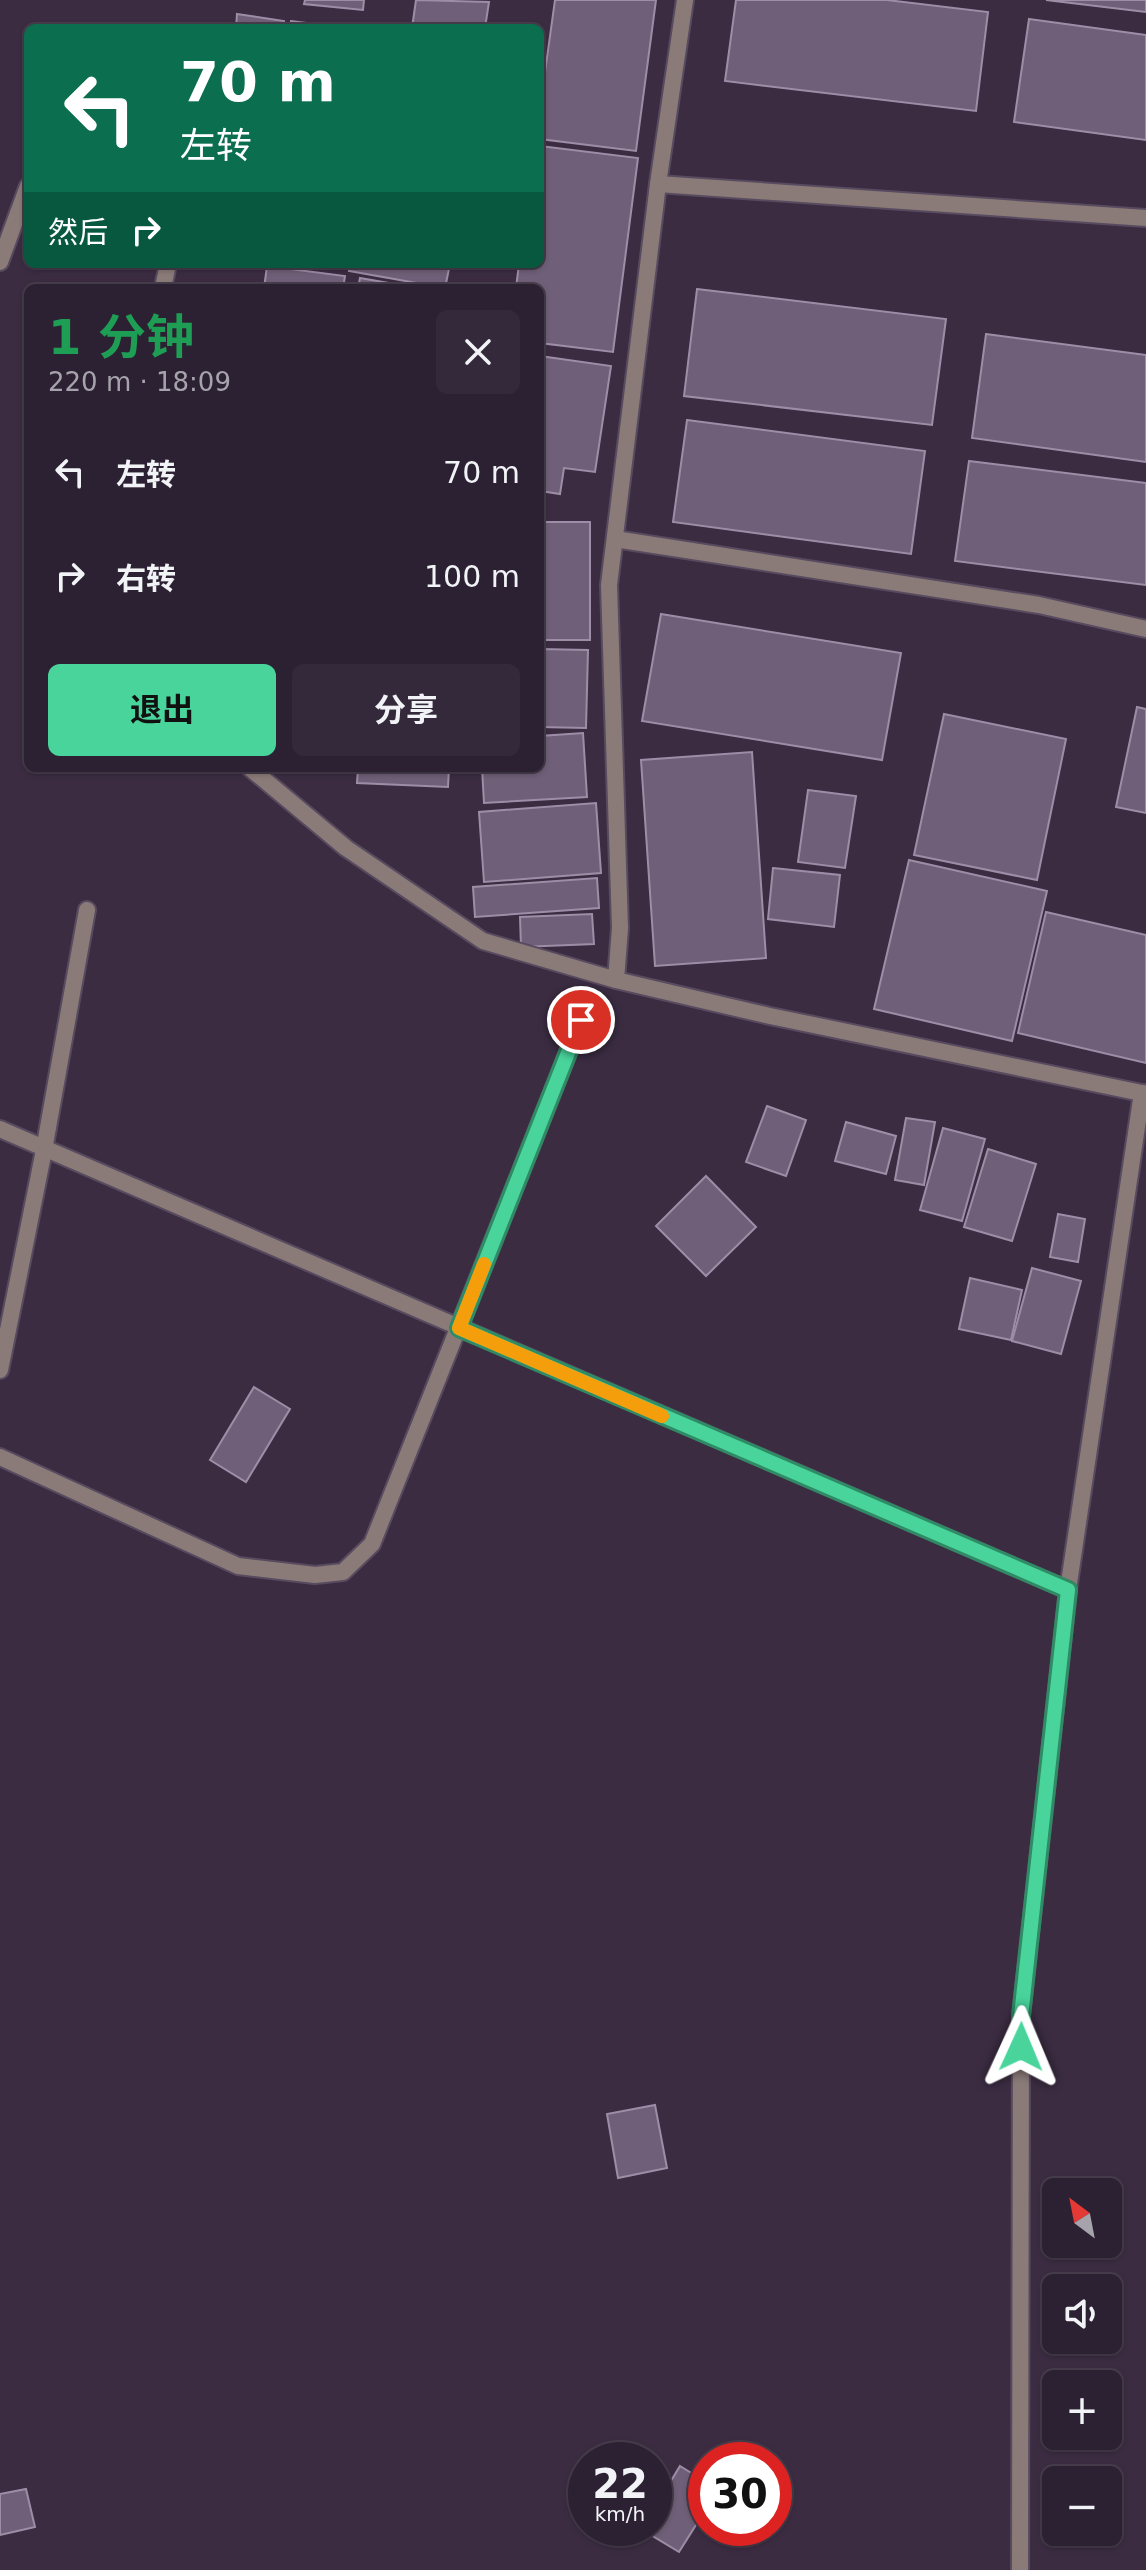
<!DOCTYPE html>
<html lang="zh">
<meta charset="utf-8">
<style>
:root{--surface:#2c2132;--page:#34293a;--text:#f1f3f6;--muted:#a6a3ac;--line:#483e4d;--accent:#49d49c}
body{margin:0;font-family:"DejaVu Sans","Noto Sans SC",sans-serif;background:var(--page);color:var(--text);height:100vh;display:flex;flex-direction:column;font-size:30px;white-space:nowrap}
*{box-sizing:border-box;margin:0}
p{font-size:26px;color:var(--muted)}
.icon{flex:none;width:44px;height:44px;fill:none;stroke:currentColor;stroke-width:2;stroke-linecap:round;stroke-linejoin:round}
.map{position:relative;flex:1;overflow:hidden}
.drawer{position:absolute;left:24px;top:284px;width:520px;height:488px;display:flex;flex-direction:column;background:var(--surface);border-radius:12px;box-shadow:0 2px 6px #0004,0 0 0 2px var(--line)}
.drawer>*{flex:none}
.top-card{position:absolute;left:24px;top:24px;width:520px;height:244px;border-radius:12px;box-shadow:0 2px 6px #0004,0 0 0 2px var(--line);background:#0b6e4f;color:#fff;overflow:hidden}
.needle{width:52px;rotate:328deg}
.controls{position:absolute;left:1042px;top:2178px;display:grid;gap:16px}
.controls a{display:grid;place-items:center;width:80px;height:80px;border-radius:12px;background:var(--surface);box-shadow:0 2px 6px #0004,0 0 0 2px var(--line);font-size:40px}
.speed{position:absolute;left:568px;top:2442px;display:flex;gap:16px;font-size:40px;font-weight:700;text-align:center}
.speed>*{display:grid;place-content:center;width:104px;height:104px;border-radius:50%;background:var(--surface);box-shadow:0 2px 6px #0004,0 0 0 2px var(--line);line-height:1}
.speed small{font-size:20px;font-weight:400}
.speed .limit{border:12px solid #d22;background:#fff;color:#111}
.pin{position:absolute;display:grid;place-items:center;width:68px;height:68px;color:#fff;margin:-34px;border:4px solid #fff;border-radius:50%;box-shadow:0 2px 8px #0007}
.me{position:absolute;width:88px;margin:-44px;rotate:1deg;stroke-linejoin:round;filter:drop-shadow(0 0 6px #0008)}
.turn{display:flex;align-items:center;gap:28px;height:168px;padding:0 24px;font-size:36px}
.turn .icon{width:104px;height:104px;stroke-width:2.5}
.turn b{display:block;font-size:56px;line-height:68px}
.then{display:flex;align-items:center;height:76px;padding:0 24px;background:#0003;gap:16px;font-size:30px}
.round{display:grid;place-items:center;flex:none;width:84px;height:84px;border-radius:12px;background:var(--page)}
.head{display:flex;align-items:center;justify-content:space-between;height:136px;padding:0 24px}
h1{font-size:48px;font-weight:700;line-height:60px;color:#1e9e55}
.button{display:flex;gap:16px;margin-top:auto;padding:16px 24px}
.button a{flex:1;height:92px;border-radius:12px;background:var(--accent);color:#111;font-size:32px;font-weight:700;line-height:92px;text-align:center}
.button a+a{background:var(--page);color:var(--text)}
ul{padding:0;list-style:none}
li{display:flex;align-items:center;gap:24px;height:104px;padding:0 24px}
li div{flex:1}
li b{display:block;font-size:30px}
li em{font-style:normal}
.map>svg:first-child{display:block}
</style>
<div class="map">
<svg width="1146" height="2570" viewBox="0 0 1146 2570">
<rect width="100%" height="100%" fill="#3b2c42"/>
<!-- building -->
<g fill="#6f5f78" stroke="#9e8da7" stroke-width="2">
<polygon points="305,0 364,0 363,10 304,4"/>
<polygon points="416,0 489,2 485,28 412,28"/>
<polygon points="555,0 656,0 636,151 540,139 540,108"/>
<polygon points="736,0 887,0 988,12 976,111 725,81"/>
<polygon points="1046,0 1146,0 1146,12"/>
<polygon points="237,14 284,21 283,28 236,28"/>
<polygon points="1029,19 1146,35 1146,140 1014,122"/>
<polygon points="291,21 330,26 329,28 290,28"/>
<polygon points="540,146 638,158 613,352 540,343 540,288 516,288 519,264 540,264"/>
<polygon points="351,264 450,264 445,288 349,271"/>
<polygon points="267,266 345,276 343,288 264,288"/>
<polygon points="360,278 418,288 358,288"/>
<polygon points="697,289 946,319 932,425 684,396"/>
<polygon points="986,334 1146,355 1146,462 972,438"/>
<polygon points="540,356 611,366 595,472 564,468 560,494 540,491"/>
<polygon points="687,420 925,451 911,554 673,522"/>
<polygon points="969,461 1146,483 1146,585 955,561"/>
<rect x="540" y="522" width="50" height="118"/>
<polygon points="661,614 901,653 882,760 642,721"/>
<polygon points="540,649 588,650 586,728 540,727"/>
<polygon points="1137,707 1146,709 1146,813 1116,807"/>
<polygon points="944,714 1066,739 1037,880 914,855"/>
<polygon points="583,733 587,797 484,803 482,768 540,768 540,736"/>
<polygon points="752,752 766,958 655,966 641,760"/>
<polygon points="358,768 449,768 448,787 357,783"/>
<polygon points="808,790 856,796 845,868 798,862"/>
<polygon points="596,803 601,873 484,882 479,812"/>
<polygon points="909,860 1047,891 1012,1041 874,1009"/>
<polygon points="773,868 840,875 834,927 768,919"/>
<polygon points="597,878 599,908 475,917 473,887"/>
<polygon points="1046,912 1146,935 1146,1063 1018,1033"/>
<polygon points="592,914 594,944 521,947 520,917"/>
<polygon points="767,1106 806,1120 786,1176 746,1162"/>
<polygon points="906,1118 935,1122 924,1185 895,1180"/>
<polygon points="846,1122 896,1136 886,1174 835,1161"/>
<polygon points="943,1128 985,1139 962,1221 920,1210"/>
<polygon points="988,1149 1036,1164 1012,1241 964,1227"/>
<polygon points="706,1176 756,1227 706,1276 656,1226"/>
<polygon points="1058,1214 1085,1219 1078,1262 1050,1257"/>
<polygon points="1032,1268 1081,1281 1061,1354 1012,1341"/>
<polygon points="970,1278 1022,1290 1011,1340 959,1329"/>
<polygon points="254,1387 290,1409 246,1482 210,1460"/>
<polygon points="655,2105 667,2168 618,2178 607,2114"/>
<polygon points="680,2466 706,2482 706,2509 679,2552 641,2529 654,2528 654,2509"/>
<polygon points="26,2489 35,2527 0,2535 0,2494"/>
</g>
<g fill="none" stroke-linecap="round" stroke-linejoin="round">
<defs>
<g id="service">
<polyline points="685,0 658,184 609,585 620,928 616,980 770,1016 1146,1094"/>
<polyline points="658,184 1146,218"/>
<polyline points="163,288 168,264"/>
<polyline points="615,539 1039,605 1146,629"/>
<polyline points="250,768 346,848 483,941 616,980"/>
</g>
<g id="minor">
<polyline points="0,262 28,186"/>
<polyline points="0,1129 1068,1590"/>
<polyline points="0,1370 44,1150 87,910"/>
<polyline points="0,1457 238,1566 315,1575 343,1572 372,1544 581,1020"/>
<polyline points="1020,2570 1021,2016 1068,1590 1142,1093"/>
</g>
</defs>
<!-- service casing -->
<use href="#service" stroke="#584a5f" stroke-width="20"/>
<!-- minor casing -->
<use href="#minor" stroke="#584a5f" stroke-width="20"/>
<!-- service -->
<use href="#service" stroke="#8a7b78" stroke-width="16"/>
<!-- minor -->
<use href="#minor" stroke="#8a7b78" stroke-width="16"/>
</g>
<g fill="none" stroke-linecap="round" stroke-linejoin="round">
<defs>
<polyline id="route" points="581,1020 459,1328 1068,1590 1021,2016 1021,2047"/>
</defs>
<!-- route casing -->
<use href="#route" stroke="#2f8a65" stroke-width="20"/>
<!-- route -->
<use href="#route" stroke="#49d49c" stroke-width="14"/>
<!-- slow -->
<polyline stroke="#f59e0b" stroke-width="14" points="484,1264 459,1328 662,1416"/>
</g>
</svg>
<div class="controls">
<a><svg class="needle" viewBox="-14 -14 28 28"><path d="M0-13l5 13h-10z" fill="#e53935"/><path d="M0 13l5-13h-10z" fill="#a6a3ac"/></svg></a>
<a><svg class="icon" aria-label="sound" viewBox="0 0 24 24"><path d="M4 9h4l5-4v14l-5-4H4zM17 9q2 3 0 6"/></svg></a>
<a>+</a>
<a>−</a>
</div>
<div class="speed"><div>22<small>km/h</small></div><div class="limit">30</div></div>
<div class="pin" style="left:581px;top:1020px;background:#d93025"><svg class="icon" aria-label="arrive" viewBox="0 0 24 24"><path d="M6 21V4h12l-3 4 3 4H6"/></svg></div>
<svg class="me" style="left:1021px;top:2047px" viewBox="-20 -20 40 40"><path d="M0-17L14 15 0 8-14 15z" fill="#49d49c" stroke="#fff" stroke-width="4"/></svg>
<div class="top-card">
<div class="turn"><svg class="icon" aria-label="left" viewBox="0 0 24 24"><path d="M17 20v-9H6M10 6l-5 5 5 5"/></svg><div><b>70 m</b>左转</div></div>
<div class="then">然后<svg class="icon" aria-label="right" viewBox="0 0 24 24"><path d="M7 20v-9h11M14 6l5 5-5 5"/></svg></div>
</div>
<section class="drawer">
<div class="head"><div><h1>1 分钟</h1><p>220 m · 18:09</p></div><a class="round"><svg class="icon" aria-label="close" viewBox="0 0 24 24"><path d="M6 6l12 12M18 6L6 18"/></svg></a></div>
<ul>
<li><svg class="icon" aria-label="left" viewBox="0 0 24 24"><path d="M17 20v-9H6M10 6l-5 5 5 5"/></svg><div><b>左转</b></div><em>70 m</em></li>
<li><svg class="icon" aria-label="right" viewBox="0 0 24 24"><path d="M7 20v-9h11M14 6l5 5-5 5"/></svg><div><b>右转</b></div><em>100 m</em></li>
</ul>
<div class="button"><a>退出</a><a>分享</a></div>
</section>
</div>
